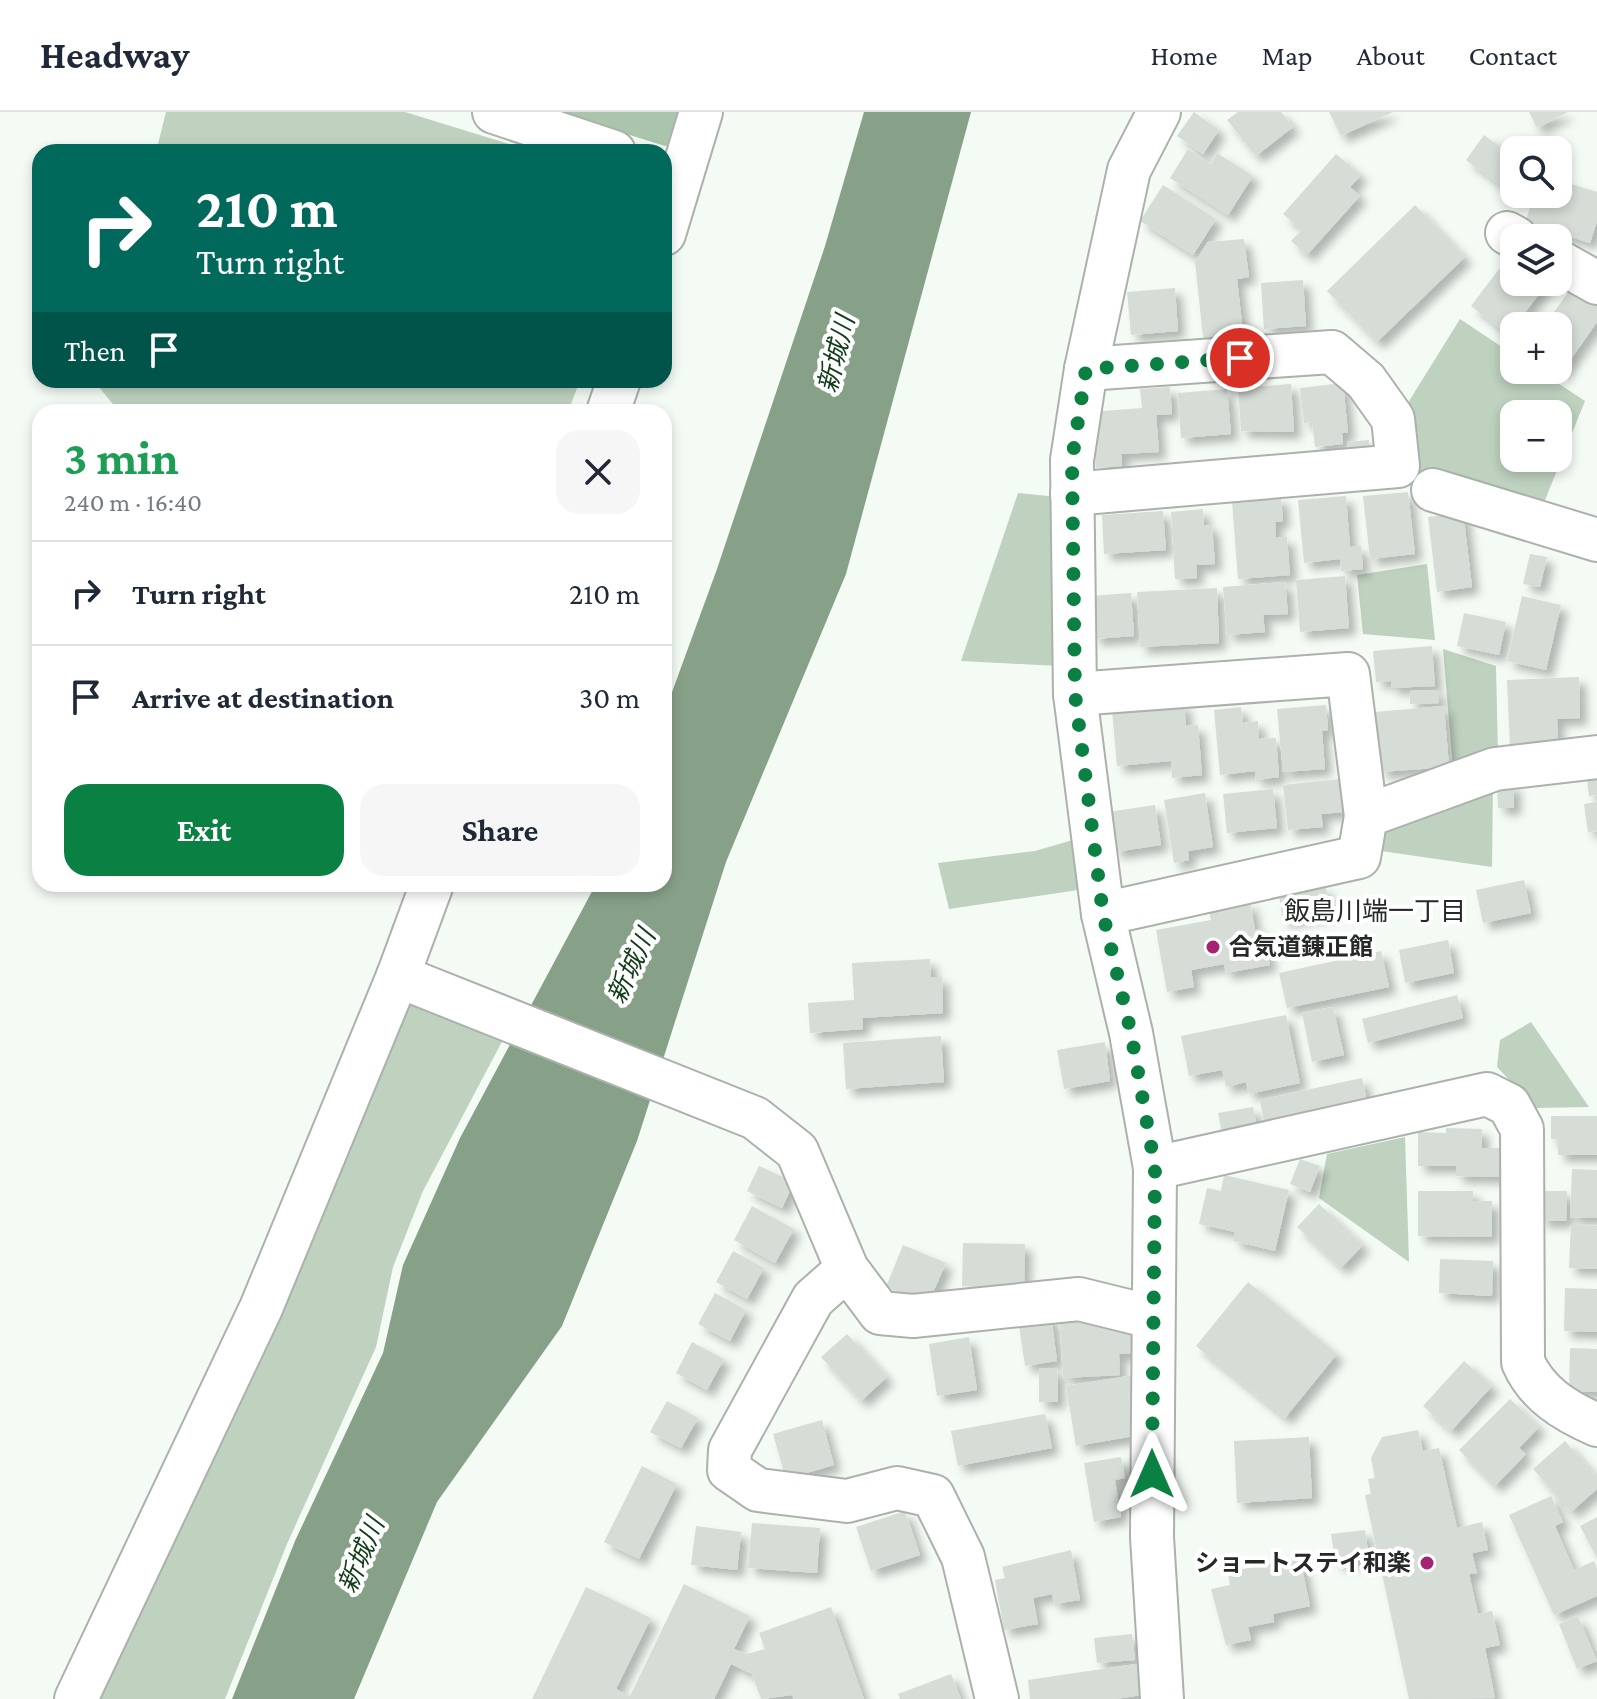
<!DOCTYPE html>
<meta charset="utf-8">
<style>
:root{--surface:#fff;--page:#f6f6f7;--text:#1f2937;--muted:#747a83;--line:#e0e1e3;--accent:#0b8043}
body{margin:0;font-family:"Crimson Pro","Noto Sans JP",serif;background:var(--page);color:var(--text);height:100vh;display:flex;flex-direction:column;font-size:30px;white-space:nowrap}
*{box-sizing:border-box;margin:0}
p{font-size:26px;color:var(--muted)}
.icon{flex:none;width:44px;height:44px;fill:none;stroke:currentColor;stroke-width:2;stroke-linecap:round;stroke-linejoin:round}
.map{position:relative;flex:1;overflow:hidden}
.drawer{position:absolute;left:32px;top:292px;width:640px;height:488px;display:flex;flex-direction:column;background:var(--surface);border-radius:24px;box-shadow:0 4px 12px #0003}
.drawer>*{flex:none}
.top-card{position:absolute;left:32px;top:32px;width:640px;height:244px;border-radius:24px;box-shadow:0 4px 12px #0003;background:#00695c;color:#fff;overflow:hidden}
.buttons{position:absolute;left:1500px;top:24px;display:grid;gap:16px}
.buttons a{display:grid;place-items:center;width:72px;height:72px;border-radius:16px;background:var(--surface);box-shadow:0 4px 12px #0003;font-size:40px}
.pin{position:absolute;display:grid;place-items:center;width:68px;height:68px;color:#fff;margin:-34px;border:4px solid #fff;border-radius:50%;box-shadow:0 2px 8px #0007}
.me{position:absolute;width:88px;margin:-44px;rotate:0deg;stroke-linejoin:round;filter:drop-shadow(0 0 6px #0008)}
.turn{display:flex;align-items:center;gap:28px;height:168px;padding:0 32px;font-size:36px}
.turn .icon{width:104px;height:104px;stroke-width:2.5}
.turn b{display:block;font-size:56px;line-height:68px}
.then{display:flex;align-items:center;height:76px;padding:0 32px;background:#0003;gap:16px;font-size:30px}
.round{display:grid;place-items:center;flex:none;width:84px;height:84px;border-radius:24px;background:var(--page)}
.summary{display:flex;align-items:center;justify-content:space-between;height:136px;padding:0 32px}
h1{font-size:48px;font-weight:700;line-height:60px;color:#1e9e55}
.cta{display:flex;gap:16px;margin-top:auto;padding:16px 32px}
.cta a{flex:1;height:92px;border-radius:24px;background:var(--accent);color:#fff;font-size:32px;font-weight:700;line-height:92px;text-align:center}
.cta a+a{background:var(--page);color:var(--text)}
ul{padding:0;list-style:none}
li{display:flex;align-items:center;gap:24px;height:104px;padding:0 32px;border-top:2px solid var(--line)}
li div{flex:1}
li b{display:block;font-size:30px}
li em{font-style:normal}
header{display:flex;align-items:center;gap:48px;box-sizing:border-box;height:112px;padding:0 40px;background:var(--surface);border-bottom:2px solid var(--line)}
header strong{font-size:38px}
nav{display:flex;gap:44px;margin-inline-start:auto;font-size:28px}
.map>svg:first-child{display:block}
</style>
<header>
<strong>Headway</strong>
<nav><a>Home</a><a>Map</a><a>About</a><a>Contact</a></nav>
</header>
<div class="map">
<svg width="1597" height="1587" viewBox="0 0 1597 1587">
<defs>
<filter id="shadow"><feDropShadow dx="7" dy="7" stdDeviation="4" flood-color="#0004"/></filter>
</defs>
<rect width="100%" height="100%" fill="#f4faf4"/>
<!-- green -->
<g fill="#bed2bf" fill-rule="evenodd">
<polygon points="166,0 405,0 535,40 156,40"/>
<path d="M1460,207l54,36v15h24l47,31 -46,114 -121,-38 -12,-71zM1514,302h44v44h-44z"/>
<polygon points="98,268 580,268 568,300 110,300 113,292 97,273"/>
<polygon points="1018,381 1058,385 1058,554 961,549"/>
<polygon points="1427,452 1435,528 1363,522 1357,463"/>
<polygon points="1443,537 1496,554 1498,642 1453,657"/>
<polygon points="1493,672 1492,755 1381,739 1387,711"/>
<polygon points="1073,728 1078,778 949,797 938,751 1035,739"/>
<polygon points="407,880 506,922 423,1079 393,1155 376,1235 287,1432 225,1587 86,1587"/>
<polygon points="1531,910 1589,995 1536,996 1497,955 1500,928"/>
<polygon points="1405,1025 1409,1150 1319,1086 1327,1042"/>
</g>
<!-- forest -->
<polygon fill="#aac5ab" points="556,0 686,0 679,30 665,34"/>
<!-- water -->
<polygon fill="#87a188" points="864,0 971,0 846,462 726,750 637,1029 562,1214 437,1390 354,1587 232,1587 295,1429 383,1241 403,1153 460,1026 596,772 664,772 664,602 717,457 825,134"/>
<!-- building -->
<g fill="#d6dcd6" filter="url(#shadow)">
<polygon points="1194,0 1219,18 1203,42 1177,24"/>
<polygon points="1238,0 1281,0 1293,15 1256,44 1227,8"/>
<polygon points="1329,0 1393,0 1341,24"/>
<polygon points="1529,0 1568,0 1537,16"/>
<polygon points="1484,23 1514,45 1514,82 1523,82 1519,87 1466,48"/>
<polygon points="1188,37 1211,52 1217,41 1253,64 1228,103 1170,66"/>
<polygon points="1336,42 1361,63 1350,75 1360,84 1307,143 1291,129 1302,118 1283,102"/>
<polygon points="1558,68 1597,80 1597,109 1590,131 1525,111 1534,82 1558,82"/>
<polygon points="1163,73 1216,107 1193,143 1140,109"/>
<polygon points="1415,93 1465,145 1377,230 1327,179"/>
<polygon points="1244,127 1249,165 1237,167 1244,229 1204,234 1195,150 1208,130"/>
<polygon points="1512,140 1514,170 1548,170 1508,223 1471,194"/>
<polygon points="1303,168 1306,214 1264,217 1261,171"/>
<polygon points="1577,168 1597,182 1597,210 1562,260 1558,257 1558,214 1544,214"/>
<polygon points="1175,176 1178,219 1131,223 1127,180"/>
<polygon points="1343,271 1348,321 1342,321 1343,332 1315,335 1312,310 1304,311 1300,276"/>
<polygon points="1291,272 1294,320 1241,319 1238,276"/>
<polygon points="1170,275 1172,302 1156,303 1159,340 1121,342 1122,354 1096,356 1091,300 1142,296 1140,277"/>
<polygon points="1227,277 1231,322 1181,326 1178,281"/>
<polygon points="1369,328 1370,343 1348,345 1347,330"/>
<polygon points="1408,380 1415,442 1370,447 1363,384"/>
<polygon points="1346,384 1350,435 1361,434 1363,457 1341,459 1340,447 1304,451 1298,388"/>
<polygon points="1281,385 1283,409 1275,410 1276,426 1287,425 1290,463 1238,467 1232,389"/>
<polygon points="1203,397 1204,414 1212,413 1215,452 1196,453 1197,466 1175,467 1171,400"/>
<polygon points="1163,399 1166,438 1104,442 1102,403"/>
<polygon points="1463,400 1472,475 1437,480 1428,405"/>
<polygon points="1530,442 1547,445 1540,475 1523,472"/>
<polygon points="1345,464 1349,516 1300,520 1296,468"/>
<polygon points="1285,470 1288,502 1263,503 1265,520 1227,523 1223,475"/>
<polygon points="1217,476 1219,531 1140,535 1137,480"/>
<polygon points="1131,481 1134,524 1094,527 1091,484"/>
<polygon points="1522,484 1561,493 1546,558 1507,549"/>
<polygon points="1464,501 1506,510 1499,543 1457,534"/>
<polygon points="1432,534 1435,574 1391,576 1391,569 1376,570 1373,539"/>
<polygon points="1579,565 1580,606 1557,607 1558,635 1510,636 1507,568"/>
<polygon points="1439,578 1439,591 1410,592 1410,579"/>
<polygon points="1184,591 1186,614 1198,613 1202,663 1172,666 1171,649 1117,654 1112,598"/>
<polygon points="1326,593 1328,618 1322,619 1325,657 1283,660 1277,597"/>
<polygon points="1444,594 1449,655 1380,660 1375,600"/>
<polygon points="1241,595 1243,611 1258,609 1259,627 1276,626 1279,665 1256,668 1255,659 1220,663 1214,598"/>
<polygon points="1597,659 1597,683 1589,684 1586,660"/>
<polygon points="1339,667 1343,700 1321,702 1323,715 1288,718 1283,673"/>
<polygon points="1514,672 1514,696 1498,696 1497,673"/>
<polygon points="1273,677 1277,716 1227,721 1223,682"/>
<polygon points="1205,681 1213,735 1188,739 1189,748 1174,751 1164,688"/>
<polygon points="1597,690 1597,719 1588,720 1584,692"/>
<polygon points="1155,693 1161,733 1115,740 1108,700"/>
<polygon points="1524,768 1531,801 1483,811 1476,778"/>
<polygon points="1326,775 1330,801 1283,809 1279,783"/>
<polygon points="1250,790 1255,818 1263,817 1270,853 1226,861 1224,852 1191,858 1194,875 1167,880 1156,818 1211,808 1209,798"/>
<polygon points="1448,828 1454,861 1405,871 1399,838"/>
<polygon points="1381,839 1389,875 1287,896 1279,861"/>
<polygon points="930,847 931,865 942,865 943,901 862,906 863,917 810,921 808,891 854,888 852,851"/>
<polygon points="1457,883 1463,906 1368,931 1362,907"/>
<polygon points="1333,895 1344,943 1312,950 1302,901"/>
<polygon points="1286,903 1300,971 1249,982 1246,970 1226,975 1222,958 1189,964 1181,924"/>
<polygon points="941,924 944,970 846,977 843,931"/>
<polygon points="1105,930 1110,969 1064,977 1057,938"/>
<polygon points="1362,966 1369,999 1266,1020 1260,988"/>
<polygon points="1253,995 1258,1020 1223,1026 1218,1001"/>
<polygon points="1551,1004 1597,1004 1597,1043 1558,1043 1558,1027 1551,1027"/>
<polygon points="1446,1016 1482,1017 1482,1036 1500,1036 1499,1065 1456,1064 1456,1054 1418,1054 1418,1020 1446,1021"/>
<polygon points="1300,1047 1320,1054 1310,1080 1290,1072"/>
<polygon points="759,1054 794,1070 782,1096 747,1079"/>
<polygon points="1572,1057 1597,1058 1597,1106 1570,1105"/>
<polygon points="1224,1063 1289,1078 1275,1139 1233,1129 1235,1120 1199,1112 1207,1076 1221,1079"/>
<polygon points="1418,1079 1473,1079 1473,1089 1492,1089 1492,1125 1418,1124"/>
<polygon points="1541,1079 1567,1079 1566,1109 1540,1109"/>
<polygon points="1319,1092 1363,1133 1341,1156 1297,1115"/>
<polygon points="752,1094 794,1117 775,1151 734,1128"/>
<polygon points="1571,1113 1597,1114 1597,1157 1569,1156"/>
<polygon points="963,1131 1025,1132 1024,1176 962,1174"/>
<polygon points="903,1133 946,1151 928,1192 886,1175"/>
<polygon points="733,1139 764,1156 747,1187 716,1170"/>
<polygon points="1440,1147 1493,1149 1492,1184 1439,1181"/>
<polygon points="1248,1170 1337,1242 1285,1306 1196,1234"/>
<polygon points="1565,1176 1597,1177 1597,1220 1564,1219"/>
<polygon points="715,1181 746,1198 730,1229 698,1212"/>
<polygon points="1051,1202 1057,1249 1025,1254 1018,1207"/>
<polygon points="1059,1202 1135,1208 1137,1241 1119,1242 1120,1263 1063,1266"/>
<polygon points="847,1222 887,1265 861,1289 821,1245"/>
<polygon points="969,1225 977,1278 937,1284 929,1232"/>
<polygon points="692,1230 724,1247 707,1278 676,1261"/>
<polygon points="1570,1236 1597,1237 1597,1280 1569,1279"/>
<polygon points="1464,1249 1492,1274 1451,1319 1423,1294"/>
<polygon points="1039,1256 1057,1256 1058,1290 1039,1290"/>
<polygon points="1134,1263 1140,1323 1076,1334 1066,1274"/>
<polygon points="1510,1287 1539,1315 1519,1336 1526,1342 1495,1374 1459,1338"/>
<polygon points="667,1289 698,1306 681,1336 650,1320"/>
<polygon points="1045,1302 1052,1336 958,1354 951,1319"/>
<polygon points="822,1308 834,1353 786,1367 773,1322"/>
<polygon points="1418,1318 1423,1339 1439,1336 1457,1416 1482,1410 1488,1438 1472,1441 1477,1461 1469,1462 1478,1502 1492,1499 1500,1533 1485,1536 1495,1586 1409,1587 1365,1383 1371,1382 1368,1367 1375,1366 1371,1346 1382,1325"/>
<polygon points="1309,1325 1312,1386 1237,1391 1234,1329"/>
<polygon points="1565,1329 1597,1365 1597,1377 1571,1400 1533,1357"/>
<polygon points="1121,1345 1125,1366 1115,1368 1121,1405 1094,1410 1084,1351"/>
<polygon points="642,1354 677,1372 639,1447 604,1430"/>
<polygon points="1551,1384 1563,1410 1555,1414 1574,1458 1594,1449 1597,1457 1597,1484 1554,1503 1509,1403"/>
<polygon points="905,1399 920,1443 871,1459 856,1415"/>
<polygon points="1597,1405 1597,1446 1580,1414"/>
<polygon points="752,1411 820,1416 817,1461 748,1456"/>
<polygon points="696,1414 741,1420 737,1458 691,1453"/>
<polygon points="1365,1418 1369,1446 1336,1452 1331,1422"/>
<polygon points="1071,1438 1080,1488 1054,1492 1052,1482 1033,1486 1038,1512 1004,1518 995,1468 1005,1466 1002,1455"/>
<polygon points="1300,1446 1310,1494 1273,1502 1274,1510 1248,1515 1251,1528 1226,1533 1211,1477 1230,1473 1228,1460"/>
<polygon points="684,1472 750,1504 734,1537 747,1542 765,1537 759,1521 831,1495 864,1587 794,1587 792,1583 761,1587 752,1562 731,1552 714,1587 532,1587 586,1475 651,1506 616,1577 630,1584"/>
<polygon points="1578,1504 1597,1549 1577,1557 1559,1512"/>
<polygon points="1132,1522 1135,1548 1097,1551 1094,1526"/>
<polygon points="1136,1552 1141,1583 1116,1587 1030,1587 1028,1568"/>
<polygon points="951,1562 961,1587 900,1587 898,1582"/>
</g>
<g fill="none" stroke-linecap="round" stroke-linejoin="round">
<defs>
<g id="minor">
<polyline points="494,0 614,40"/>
<polyline points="1159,0 1129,58 1086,257 1072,348 1075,582 1103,802 1131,921 1155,1056 1152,1425 1162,1587"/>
<polyline points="1507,121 1516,126"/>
<polyline points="664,122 701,0"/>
<polyline points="1558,149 1597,171"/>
<polyline points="608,300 619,268"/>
<polyline points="1433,378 1597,428"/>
<polyline points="1072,382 1398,354 1393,307 1366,269 1332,240 1086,257"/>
<polyline points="1075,582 1348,562 1366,704 1495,657 1597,645"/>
<polyline points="1103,802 1359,745 1366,704"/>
<polyline points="398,864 755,1006 797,1039 847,1157 880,1201 913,1204 1079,1187 1152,1205"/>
<path d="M1155,1056l332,-74 22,11 13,24 1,233c14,32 42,49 74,63"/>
<polyline points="847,1157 813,1187 730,1338 729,1358 758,1378 847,1389 897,1376 933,1384 963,1445 997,1587"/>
<polyline points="76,1587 261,1196 398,864 432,772"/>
</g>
</defs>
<!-- minor casing -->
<use href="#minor" stroke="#abb1ab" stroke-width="46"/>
<!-- minor -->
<use href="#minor" stroke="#fff" stroke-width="42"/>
</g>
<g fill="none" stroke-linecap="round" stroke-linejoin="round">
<!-- route -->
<polyline stroke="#0b8043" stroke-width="14" stroke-dasharray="0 25.2" points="1152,1362 1155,1056 1131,921 1103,802 1075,582 1072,348 1086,257 1240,246"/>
</g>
<!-- markers -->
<g fill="#a42372" stroke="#fff" stroke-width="3">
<circle cx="1213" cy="835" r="8"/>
<circle cx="1427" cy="1451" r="8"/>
</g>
<g text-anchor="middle" stroke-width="8" stroke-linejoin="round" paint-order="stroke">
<!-- poi labels -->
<g font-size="24" font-weight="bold" fill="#262927" stroke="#fff" text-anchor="start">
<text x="1229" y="843">合気道錬正館</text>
<text x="1411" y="1459" text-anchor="end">ショートステイ和楽</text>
</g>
<!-- water labels -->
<g font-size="26" font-style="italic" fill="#113c18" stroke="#fff">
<text transform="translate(836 242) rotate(-76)" y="9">新城川</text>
<text transform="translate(631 854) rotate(-65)" y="9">新城川</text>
<text transform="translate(361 1443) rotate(-67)" y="9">新城川</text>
</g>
<!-- neighbourhood labels -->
<g font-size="26" fill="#262927" stroke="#fff">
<text x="1375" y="808">飯島川端一丁目</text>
</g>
</g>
</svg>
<div class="buttons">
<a><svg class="icon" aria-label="search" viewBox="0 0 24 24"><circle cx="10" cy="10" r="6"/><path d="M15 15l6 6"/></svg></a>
<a><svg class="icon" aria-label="layers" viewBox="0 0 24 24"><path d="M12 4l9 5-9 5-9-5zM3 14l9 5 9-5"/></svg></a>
<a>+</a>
<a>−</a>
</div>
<div class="pin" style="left:1240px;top:246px;background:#d93025"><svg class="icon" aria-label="arrive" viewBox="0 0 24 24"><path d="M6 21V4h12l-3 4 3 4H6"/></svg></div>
<svg class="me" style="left:1152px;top:1362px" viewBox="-20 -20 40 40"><path d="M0-17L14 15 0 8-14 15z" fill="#0b8043" stroke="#fff" stroke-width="4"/></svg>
<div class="top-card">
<div class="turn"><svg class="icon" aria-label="right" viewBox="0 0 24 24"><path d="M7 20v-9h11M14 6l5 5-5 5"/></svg><div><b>210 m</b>Turn right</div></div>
<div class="then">Then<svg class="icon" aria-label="arrive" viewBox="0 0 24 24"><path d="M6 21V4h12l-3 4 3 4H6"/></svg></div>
</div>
<section class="drawer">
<div class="summary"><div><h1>3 min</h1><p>240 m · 16:40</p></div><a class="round"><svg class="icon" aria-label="close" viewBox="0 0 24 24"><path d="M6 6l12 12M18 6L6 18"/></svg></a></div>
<ul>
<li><svg class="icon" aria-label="right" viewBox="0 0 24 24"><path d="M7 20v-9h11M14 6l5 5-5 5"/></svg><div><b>Turn right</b></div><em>210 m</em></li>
<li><svg class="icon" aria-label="arrive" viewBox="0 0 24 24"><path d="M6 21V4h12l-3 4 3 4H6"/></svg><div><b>Arrive at destination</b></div><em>30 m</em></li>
</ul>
<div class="cta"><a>Exit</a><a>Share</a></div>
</section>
</div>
